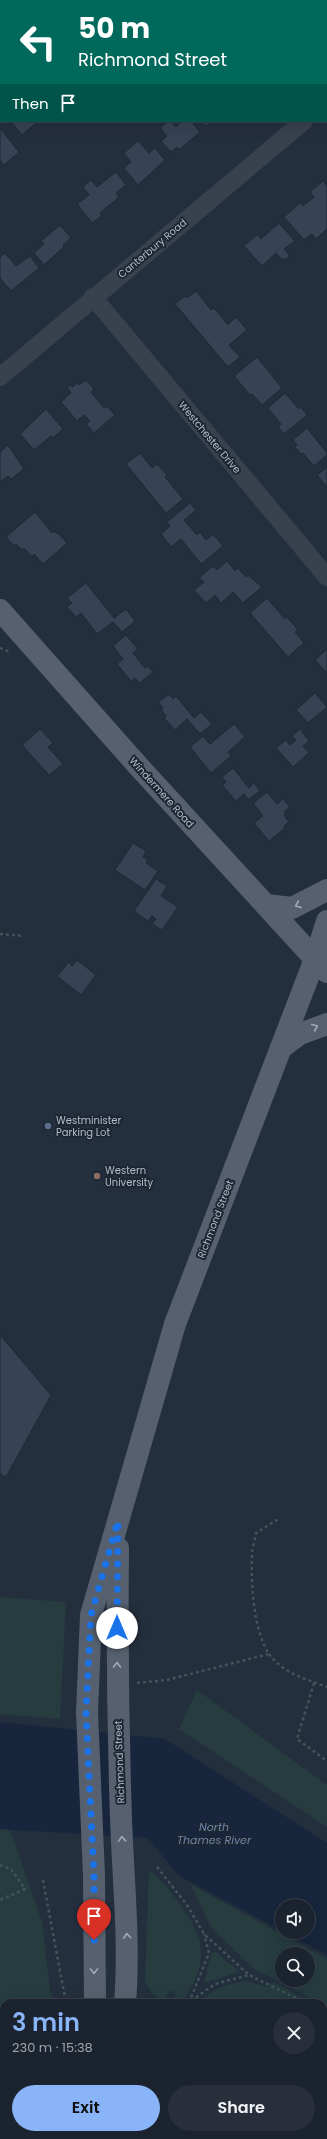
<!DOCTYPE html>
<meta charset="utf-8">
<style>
:root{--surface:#1b232e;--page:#282f3a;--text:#f1f3f6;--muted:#a0a4aa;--line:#39404a;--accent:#8ab4f8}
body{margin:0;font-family:Poppins,sans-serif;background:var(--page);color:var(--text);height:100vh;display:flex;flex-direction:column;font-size:15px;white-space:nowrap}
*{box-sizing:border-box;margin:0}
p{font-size:13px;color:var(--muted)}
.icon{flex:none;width:22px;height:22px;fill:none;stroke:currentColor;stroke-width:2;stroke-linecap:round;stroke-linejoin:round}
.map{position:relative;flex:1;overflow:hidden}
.drawer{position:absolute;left:0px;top:1999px;width:327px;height:140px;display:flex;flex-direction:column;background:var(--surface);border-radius:12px 12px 0 0;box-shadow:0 4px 16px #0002,0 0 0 1px var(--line)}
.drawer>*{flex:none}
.guide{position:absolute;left:0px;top:0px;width:327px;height:122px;box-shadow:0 4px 16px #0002,0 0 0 1px var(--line);background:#00695c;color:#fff;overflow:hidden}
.fabs{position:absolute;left:275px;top:1899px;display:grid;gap:8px}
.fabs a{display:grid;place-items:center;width:40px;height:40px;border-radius:50%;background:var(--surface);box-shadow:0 4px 16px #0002,0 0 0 1px var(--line);font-size:20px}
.pin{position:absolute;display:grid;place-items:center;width:34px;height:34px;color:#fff;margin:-41px -17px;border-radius:50% 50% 50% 0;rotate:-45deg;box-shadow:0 0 4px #0007}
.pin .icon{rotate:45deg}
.me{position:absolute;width:44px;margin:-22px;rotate:0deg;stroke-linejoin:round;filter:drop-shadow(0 0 3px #0008)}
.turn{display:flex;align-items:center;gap:14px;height:84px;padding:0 12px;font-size:18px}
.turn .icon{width:52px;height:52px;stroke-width:2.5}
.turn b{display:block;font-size:28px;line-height:34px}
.then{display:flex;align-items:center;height:38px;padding:0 12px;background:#0003;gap:8px;font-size:15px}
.round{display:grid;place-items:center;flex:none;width:42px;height:42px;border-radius:21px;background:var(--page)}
.headline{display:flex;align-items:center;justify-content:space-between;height:68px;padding:0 12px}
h1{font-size:24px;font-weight:600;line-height:30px;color:var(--accent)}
.button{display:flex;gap:8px;margin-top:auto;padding:8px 12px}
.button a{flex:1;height:46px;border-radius:24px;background:var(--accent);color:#111;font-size:16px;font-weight:600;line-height:46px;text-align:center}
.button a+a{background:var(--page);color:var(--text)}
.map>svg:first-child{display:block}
</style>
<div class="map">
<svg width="327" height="2139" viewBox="0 0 327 2139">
<rect width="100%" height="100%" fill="#242f3e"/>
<!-- green -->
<g fill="#263c3f" fill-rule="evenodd">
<polygon points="0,1597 66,1602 60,1719 0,1714"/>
<polygon points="197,1690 327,1785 327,1827 179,1729"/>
<polygon points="0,1826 11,1832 42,1922 50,1990 55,2003 4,2003 4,2089 0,2087"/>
<path d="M149,1871c12,7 19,18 27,28 22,28 35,53 16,87 -4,6 -7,12 -12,17h-8l4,-9 -6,-4 -7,13 -11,-10 -7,-12z"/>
<path d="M190,1884l137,75v48l-74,-39 -41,-39zM282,1954h26v26h-26z"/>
<polygon points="216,1952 240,1972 204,1983 211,1953"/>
<path d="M245,1981l23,6 4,-6 42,22h-118c16,-13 29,-19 49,-22z"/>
<polygon points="323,2008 327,2011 327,2139 110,2139 112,2135 323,2135"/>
</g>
<!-- water -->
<polygon fill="#17263c" points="0,1722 165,1739 327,1843 327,1955 284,1932 308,1932 308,1906 282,1906 282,1931 179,1876 148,1838 0,1829"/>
<!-- building -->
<g fill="#364354" stroke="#1f2835">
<polygon points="10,121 38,121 22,135"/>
<polygon points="168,121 171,121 176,127 182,121 191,121 200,132 179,150 177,147 171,152 161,141 167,136 160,128"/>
<polygon points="201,121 212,121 206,126"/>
<polygon points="0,128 19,152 4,165 0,160"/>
<polygon points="138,141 149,153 155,148 165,160 138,185 124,168 131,162 124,153"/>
<polygon points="116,172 126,185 116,193 119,197 100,213 102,216 92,223 77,204 89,195 83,187 91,180 97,187"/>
<polygon points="323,181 327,186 327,229 316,239 312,234 304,240 284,217 300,203 303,206 314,197 310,192"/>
<polygon points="279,223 295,241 284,249 289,255 287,259 281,259 276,253 262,266 244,246 257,235 261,239"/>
<polygon points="60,225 71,238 63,245 64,247 44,265 34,253 44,244 41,241"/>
<polygon points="5,253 16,266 30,256 39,268 11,291 0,278 0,257"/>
<polygon points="196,291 211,310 214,308 228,325 236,317 247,330 229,345 240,357 228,367 175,304 185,296 187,298"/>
<polygon points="257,357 282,388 262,405 252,394 250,395 234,376"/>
<polygon points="86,380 94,389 91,392 104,408 107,406 115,415 94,433 86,424 90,421 84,415 77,421 61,402 71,393 67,387 70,385 72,387 77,383 79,385"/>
<polygon points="285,393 299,409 301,407 307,415 284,434 278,427 281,424 268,408"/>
<polygon points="46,409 63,429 53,438 51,436 34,450 20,434"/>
<polygon points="307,428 327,453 327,455 314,466 303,453 301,454 295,447 297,445 293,440"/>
<polygon points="8,445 24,469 11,479 8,476 0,482 0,452"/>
<polygon points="140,453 152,468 157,464 167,475 165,477 183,499 166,513 126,464"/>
<polygon points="327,467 327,487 317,475"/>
<polygon points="190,503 196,510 184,520 197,535 200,532 206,540 213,534 223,546 201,564 181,539 171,547 161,534 170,526 167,522"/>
<polygon points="35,512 52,533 54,531 57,534 58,533 67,543 43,564 34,554 32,557 24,548 22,550 16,544 14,546 6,537"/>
<polygon points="227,561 235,571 238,568 246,577 248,575 262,587 243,603 233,592 221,603 215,595 206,603 194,590 204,582 199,578 213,566 217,570"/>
<polygon points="86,583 114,618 126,609 135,621 122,632 113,622 97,634 81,613 76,617 67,607 72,603 67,598"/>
<polygon points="267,598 285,619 287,617 298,630 295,632 304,643 288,657 250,613"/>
<polygon points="126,635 138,649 133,653 145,668 148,666 153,672 140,683 135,678 131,681 117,664 123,659 113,646"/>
<polygon points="327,649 327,673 315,660"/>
<polygon points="315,693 327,707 308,723 296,710"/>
<polygon points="169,694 173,699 176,696 194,718 201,712 212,724 200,734 187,719 175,730 164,718 166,716 161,709 163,708 158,702"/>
<polygon points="234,724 245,737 228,752 231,756 211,773 190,747 203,736 210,744"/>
<polygon points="40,729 53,743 48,747 63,764 49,775 22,745"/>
<polygon points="300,729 309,741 303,746 309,753 293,767 276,748 286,740 290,745 296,740 292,736"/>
<polygon points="233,768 249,788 254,783 260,791 248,800 244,794 236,801 222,785 226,782 222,777"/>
<polygon points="267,792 277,804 283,799 290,807 284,812 286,814 284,815 289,822 284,826 285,828 269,841 254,823 263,816 253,803"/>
<polygon points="133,843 146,851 143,857 148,860 146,863 158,871 145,890 115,870"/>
<polygon points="156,879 167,886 161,896 178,907 162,930 152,924 156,919 152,916 148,921 134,911"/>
<polygon points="77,960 96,975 81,995 57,976 69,962 72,966"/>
<polygon points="0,1335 51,1395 6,1477 0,1474"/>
</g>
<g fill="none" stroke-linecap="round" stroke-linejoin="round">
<!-- path -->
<g stroke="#3f5557" stroke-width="2.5" stroke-dasharray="3 3" stroke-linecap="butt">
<polyline points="0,648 10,652"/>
<polyline points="0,934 24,936"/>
<path d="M269,1654c14,19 36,25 58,33"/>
<path d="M137,1683l30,-3 102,-26c-16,-25 -18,-70 -17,-100 0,-6 3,-14 4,-21l24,-15"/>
<polyline points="314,1683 297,1739 327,1761"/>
<polyline points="0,1865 11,1869 25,1889 0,1900"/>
<polyline points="157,1867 187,1905 204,1934 249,1975 306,2003"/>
<polyline points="43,1880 66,2003"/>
<polyline points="191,2001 215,1984 249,1975"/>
<polyline points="189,2003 209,1953 204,1934"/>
<polyline points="323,2014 327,2017"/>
</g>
<!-- minor -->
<g stroke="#38414e" stroke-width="18">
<polyline points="326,103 327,102"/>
<polyline points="93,297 327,577"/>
<polyline points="0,377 304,121"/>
</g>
<!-- major -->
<g stroke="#56606e" stroke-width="22">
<polyline points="40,1 41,0"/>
<polyline points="0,36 1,35"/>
<polyline points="0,610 140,768 327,972"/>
<polyline points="266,905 292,908 327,890"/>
<polyline points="281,1048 300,1034 327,1024"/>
<path d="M118,1548c-1,90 0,180 3,270 2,62 9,123 4,185"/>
<polyline points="95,2003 94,1876 87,1712 91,1615 175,1324 315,959 327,921"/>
<polyline points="84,2139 87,2135"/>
</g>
</g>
<!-- one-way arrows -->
<defs><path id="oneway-chevron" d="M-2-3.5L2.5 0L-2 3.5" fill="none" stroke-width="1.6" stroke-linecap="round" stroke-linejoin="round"/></defs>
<g stroke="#a1aab7">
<use href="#oneway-chevron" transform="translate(298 905) rotate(157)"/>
<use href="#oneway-chevron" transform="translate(315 1027) rotate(-23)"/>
<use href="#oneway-chevron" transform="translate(117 1665) rotate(-90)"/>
<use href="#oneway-chevron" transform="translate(122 1839) rotate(-92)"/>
<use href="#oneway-chevron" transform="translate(127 1936) rotate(-94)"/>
<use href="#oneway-chevron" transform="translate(94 1971) rotate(90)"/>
</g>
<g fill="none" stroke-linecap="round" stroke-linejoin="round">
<!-- route -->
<polyline stroke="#1a73e8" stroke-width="7" stroke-dasharray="0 12.6" points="94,1940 94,1876 86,1712 91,1615 118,1521 117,1628"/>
</g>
<!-- markers -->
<circle fill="#5c6f8a" stroke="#1d2633" stroke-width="1.5" cx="48" cy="1126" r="4"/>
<circle fill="#8d6e63" stroke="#1d2633" stroke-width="1.5" cx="97" cy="1176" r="4"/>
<g text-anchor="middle" stroke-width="4" stroke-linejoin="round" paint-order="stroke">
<!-- street labels -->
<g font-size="10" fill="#b4bcc9" stroke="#1d2633">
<text transform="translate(152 248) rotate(-40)" y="4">Canterbury Road</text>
<text transform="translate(210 437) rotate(50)" y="4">Westchester Drive</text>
<text transform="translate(162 792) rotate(48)" y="4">Windermere Road</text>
<text transform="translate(215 1219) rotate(-69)" y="4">Richmond Street</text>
<text transform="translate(119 1762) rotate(-92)" y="4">Richmond Street</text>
</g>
<!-- poi labels -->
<g font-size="10" fill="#b4bcc9" stroke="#1d2633" text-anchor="start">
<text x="56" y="1124">Westminister<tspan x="56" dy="12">Parking Lot</tspan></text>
<text x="105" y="1174">Western<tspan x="105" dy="12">University</tspan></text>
</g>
<!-- water labels -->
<g font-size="11" font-style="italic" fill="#6d86a8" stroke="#1d2633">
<text x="214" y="1831">North<tspan x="214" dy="13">Thames River</tspan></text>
</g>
</g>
</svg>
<div class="fabs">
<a><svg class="icon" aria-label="sound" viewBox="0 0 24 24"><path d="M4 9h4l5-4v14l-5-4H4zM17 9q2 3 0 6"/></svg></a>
<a><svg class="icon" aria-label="search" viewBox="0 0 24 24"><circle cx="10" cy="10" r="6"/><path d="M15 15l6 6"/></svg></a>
</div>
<div class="pin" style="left:94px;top:1940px;background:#d93025"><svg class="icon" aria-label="arrive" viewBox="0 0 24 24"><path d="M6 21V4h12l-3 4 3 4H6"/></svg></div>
<svg class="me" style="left:117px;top:1628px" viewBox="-20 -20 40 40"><circle r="19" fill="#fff"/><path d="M0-13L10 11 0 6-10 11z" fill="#1a73e8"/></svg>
<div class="guide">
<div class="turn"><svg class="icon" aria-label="left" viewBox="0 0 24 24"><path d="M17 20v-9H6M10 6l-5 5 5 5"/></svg><div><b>50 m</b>Richmond Street</div></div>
<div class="then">Then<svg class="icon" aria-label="arrive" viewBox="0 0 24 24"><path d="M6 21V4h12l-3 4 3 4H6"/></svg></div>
</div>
<section class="drawer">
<div class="headline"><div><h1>3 min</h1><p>230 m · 15:38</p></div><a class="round"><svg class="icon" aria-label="close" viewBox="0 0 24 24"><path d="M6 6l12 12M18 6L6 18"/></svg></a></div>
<div class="button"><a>Exit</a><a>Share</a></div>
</section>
</div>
